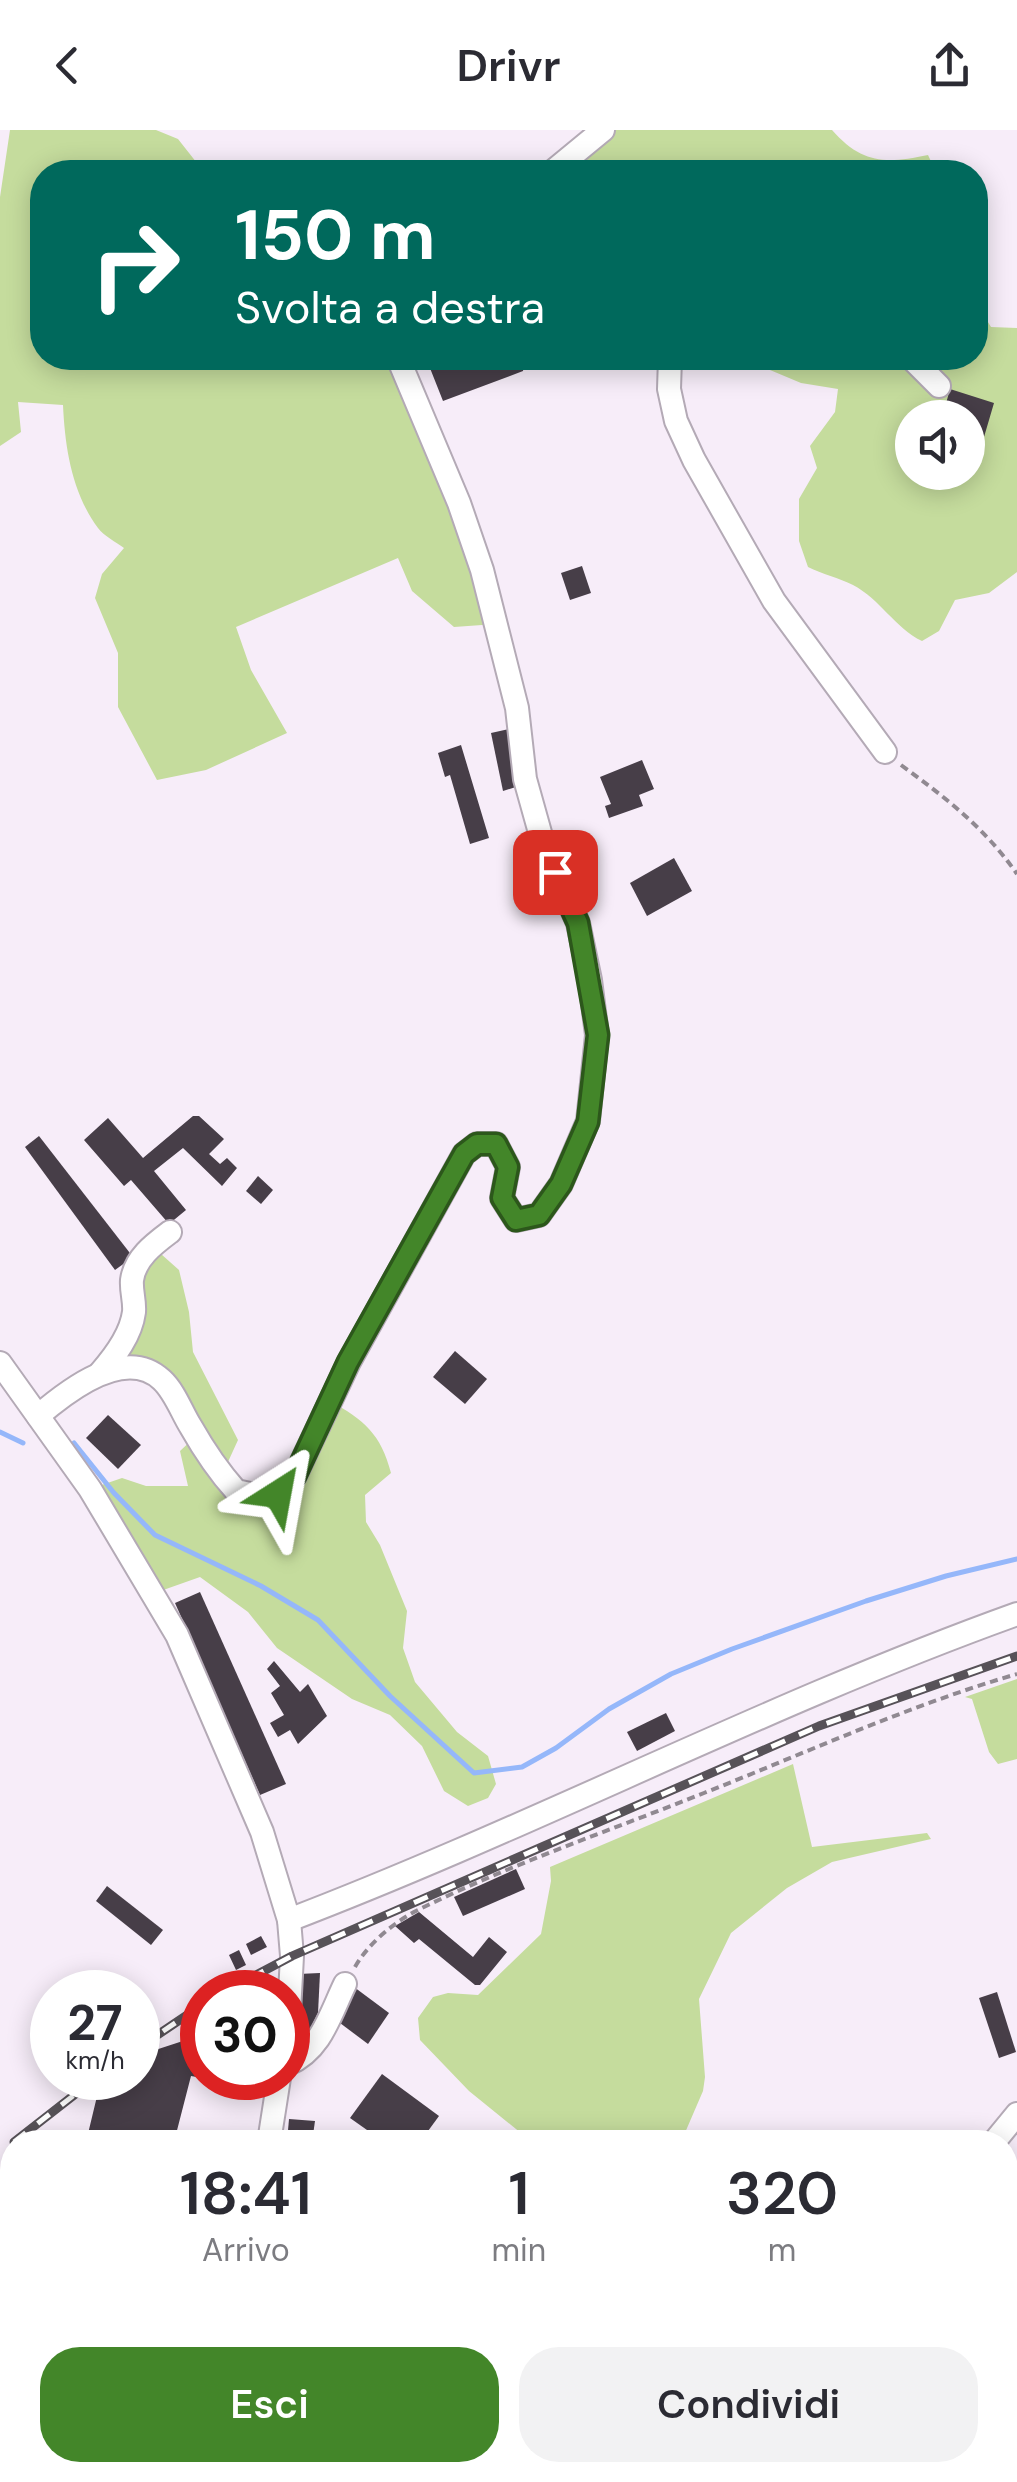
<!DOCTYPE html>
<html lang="it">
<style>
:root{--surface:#fff;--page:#f2f2f3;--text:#2b2b33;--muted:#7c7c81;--accent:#438629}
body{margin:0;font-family:"DM Sans",sans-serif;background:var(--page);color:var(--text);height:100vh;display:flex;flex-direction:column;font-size:38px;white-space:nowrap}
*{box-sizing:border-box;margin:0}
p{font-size:32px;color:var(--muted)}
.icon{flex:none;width:55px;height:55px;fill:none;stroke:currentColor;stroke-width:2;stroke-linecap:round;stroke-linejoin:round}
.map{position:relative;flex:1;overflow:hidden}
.side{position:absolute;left:0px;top:2000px;width:1018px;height:352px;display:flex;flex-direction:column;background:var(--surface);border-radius:40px 40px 0 0;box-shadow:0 5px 25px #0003}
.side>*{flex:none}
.guide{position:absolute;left:30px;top:30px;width:958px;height:210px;border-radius:40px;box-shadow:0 5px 25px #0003;background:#00695c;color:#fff;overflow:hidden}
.controls{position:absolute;left:895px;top:270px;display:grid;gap:20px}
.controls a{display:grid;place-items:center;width:90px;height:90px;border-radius:50%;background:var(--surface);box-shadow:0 5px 25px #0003;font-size:50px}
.speed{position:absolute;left:30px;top:1840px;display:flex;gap:20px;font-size:50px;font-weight:700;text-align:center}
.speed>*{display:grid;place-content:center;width:130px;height:130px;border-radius:50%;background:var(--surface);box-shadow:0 5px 25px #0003;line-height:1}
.speed small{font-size:25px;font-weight:400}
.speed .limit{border:15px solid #d22;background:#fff;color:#111}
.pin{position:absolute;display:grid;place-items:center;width:85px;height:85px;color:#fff;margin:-42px;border-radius:20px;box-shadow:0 5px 15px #0006}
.me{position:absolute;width:110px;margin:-55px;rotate:34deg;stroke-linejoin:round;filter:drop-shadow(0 0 8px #0008)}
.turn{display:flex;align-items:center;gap:35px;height:210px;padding:0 40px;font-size:45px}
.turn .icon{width:130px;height:130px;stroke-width:2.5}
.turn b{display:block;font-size:70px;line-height:85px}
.eta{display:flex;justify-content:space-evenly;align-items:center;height:170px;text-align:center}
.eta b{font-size:60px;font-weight:600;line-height:70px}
.action{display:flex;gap:20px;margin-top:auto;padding:20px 40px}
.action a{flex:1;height:115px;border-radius:40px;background:var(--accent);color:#fff;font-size:40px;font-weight:600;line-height:115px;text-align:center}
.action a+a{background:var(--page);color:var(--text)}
header{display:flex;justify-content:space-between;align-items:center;height:130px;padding:0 40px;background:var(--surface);font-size:45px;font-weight:600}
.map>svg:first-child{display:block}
</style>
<header><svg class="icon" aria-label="back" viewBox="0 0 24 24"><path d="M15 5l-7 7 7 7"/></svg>Drivr<svg class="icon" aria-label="share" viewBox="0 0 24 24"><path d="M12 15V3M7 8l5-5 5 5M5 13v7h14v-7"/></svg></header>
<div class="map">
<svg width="1017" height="2352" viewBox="0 0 1017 2352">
<rect width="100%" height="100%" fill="#f7edf9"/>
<!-- green -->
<g fill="#c5dc9d" fill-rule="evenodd">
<path d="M10,0h146l22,9 26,33h-162v186h356l98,266 -42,3 -42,-36 -14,-33 -162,69 15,43 36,63 -81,37 -49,10 -39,-73v-54l-23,-55 7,-24 22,-26c-8,-6 -20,-12 -26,-20 -26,-35 -33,-80 -35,-123l-45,-3 3,30 -21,14v-249z"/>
<path d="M603,0h229c30,34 54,34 96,25l8,17h-384z"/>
<path d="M975,171l16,26 26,1v244l-28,21 -34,7 -16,31 -17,10c-27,-13 -42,-42 -69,-56 -14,-7 -31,-11 -45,-18l-9,-26v-42l18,-31 -7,-22 25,-34 3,-23 -37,-6 -31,-13 -5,-12h210zM912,288h56v54h-56z"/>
<path d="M152,1116l27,24 10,42 4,40 45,88 -16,35 57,18 51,-92c34,19 51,33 61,72l-26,22 1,27 14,23 27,66 -4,37 12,34 42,50 31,24 8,28 -8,14 -20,8 -24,-15 -22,-45 -32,-31 -38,-16 -75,-51 -29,-36 -48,-35 -48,17 -62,-105 32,-11 24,8h42l-8,-35 16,-15 -31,-54 -65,-9z"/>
<polygon points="1017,1549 1017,1629 998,1634 989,1622 972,1569 965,1567"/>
<polygon points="793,1634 812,1717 927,1703 931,1709 832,1732 787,1758 731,1803 699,1869 705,1947 703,1961 681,2012 532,2012 469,1961 420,1910 418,1888 433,1867 448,1863 478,1865 541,1804 551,1751 550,1737"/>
<polygon points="1017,2200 1017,2324 1005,2319 1005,2201"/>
<polygon points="476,2340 539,2340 551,2352 491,2352"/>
</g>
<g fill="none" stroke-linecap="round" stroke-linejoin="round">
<!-- stream -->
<g stroke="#95b7fa" stroke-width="5">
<polyline points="0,1302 23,1313"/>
<polyline points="74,1313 114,1363 155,1405 261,1456 318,1490 390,1566 474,1643 522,1637 556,1618 609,1579 671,1544 732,1519 866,1471 946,1446 1017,1429"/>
</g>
</g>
<!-- building -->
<g fill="#473e48">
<polygon points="426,228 450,228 454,237 477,228 525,228 523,241 443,271"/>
<polygon points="950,259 994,273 984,307 968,302 968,288 942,288"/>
<polygon points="582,436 591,463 570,470 561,443"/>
<polygon points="509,599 522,655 503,661 491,603"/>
<polygon points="461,615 489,708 470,714 450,645 445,647 438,623"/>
<polygon points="642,630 654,659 639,665 643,676 609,688 605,676 611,674 600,647"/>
<polygon points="674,728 692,761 647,786 630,753"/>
<polygon points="193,986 199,986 224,1009 209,1024 220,1034 227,1028 237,1038 222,1056 183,1018 154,1041 186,1080 169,1094 131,1050 124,1056 84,1010 108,988 143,1028"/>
<polygon points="39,1006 133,1127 115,1140 25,1017"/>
<polygon points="258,1046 273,1060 261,1074 246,1061"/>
<polygon points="455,1221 487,1249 465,1274 433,1247"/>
<polygon points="108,1285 141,1315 118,1339 86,1308"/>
<polygon points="200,1462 286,1654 260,1665 175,1473"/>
<polygon points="274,1531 300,1562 308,1554 327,1586 298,1614 290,1600 278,1607 270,1593 284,1585 271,1563 280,1556 267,1539"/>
<polygon points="666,1583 675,1601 637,1621 627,1602"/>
<polygon points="516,1739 525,1759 463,1786 454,1767"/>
<polygon points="107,1756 163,1800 151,1815 96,1771"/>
<polygon points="419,1782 473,1827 489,1807 507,1822 480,1855 475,1855 419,1809 414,1813 395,1796"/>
<polygon points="261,1806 267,1817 251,1825 246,1814"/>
<polygon points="239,1820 246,1835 236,1840 229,1825"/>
<polygon points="320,1843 318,1883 309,1901 296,1899 298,1844"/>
<polygon points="276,1852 275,1862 254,1862 255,1858"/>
<polygon points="354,1857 389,1883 368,1914 332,1887"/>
<polygon points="997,1862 1016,1922 999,1928 979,1868"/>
<polygon points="194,1888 202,1890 202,1948 191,1946 174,2012 86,2012 99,1958 113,1948 138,1948 140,1925 189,1909"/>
<polygon points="382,1944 439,1986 420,2012 384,2012 350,1988"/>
<polygon points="208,1948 257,1948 255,1959"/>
<polygon points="289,1989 315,1991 312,2012 287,2012"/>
<polygon points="1017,2040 1017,2090 1005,2083 1005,2062"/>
<polygon points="236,2340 262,2340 265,2352 240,2352"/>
<polygon points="595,2340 631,2340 622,2349 625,2352 588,2352 591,2349 588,2346"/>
<polygon points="806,2340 840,2340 851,2352 817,2352"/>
</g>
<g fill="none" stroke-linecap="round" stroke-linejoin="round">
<defs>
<g id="minor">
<polyline points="552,42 603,0"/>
<polyline points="670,228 669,259 676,291 694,330 774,471 885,622"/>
<polyline points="911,228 939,256"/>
<polyline points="0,1233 90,1359 177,1505 262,1702 289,1790 292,1826 288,1901"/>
<path d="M100,1243c15,-17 31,-38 34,-61 1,-11 -3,-21 -2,-32 3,-22 22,-36 38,-48"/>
<path d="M38,1286c29,-25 87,-71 124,-36 13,12 20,33 29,47 13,23 28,45 45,64l24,5 19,-2 16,-18 54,-114 115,-208 13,-10h19l12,23 -6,31 14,22 23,-5 22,-31 27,-63 9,-86 -7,-55 -12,-57 -34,-76 -19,-68 -8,-71 -35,-138 -23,-67 -61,-145"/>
<path d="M289,1790c246,-94 480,-217 728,-306"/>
<path d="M288,1934c33,-14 42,-49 57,-80"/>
<polyline points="269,2012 279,1948"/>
<polyline points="994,2012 1017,1984"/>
<polyline points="1005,2169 1017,2177"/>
<polyline points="456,2340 472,2352"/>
<polyline points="673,2340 682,2352"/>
<polyline points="755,2340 767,2352"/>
<polyline points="227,2352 228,2340"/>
<polyline points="696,2352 710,2340"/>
</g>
</defs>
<!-- minor casing -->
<use href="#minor" stroke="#b4aab6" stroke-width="26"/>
<!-- path -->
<g stroke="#908991" stroke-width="4" stroke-dasharray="8 5" stroke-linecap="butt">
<path d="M901,635c45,33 84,63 116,109"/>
<path d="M355,1837c13,-23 38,-44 61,-56 92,-46 193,-80 288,-118 104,-41 206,-88 313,-119"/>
</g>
<!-- minor -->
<use href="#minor" stroke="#fff" stroke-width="22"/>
<defs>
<g id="rail">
<polyline points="224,1862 292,1826 819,1596 1017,1526"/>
<polyline points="138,1918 202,1875"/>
<polyline points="14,2012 96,1948"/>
</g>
</defs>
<!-- rail casing -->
<use href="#rail" stroke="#575258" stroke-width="9"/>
<!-- rail -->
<use href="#rail" stroke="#fff" stroke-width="5" stroke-dasharray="15" stroke-linecap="butt"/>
</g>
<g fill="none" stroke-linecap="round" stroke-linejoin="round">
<defs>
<polyline id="route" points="278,1364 295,1346 348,1232 464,1024 477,1014 496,1014 508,1037 502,1068 516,1090 539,1085 561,1054 588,992 598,905 578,793 555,742"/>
</defs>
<!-- route casing -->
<use href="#route" stroke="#2c571b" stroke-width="25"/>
<!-- route -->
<use href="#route" stroke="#438629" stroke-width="18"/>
</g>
</svg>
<div class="controls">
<a><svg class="icon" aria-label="sound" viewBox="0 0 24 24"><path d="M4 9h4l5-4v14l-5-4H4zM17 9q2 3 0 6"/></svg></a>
</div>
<div class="speed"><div>27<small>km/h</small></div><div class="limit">30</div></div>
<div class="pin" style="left:555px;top:742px;background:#d93025"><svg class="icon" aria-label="arrive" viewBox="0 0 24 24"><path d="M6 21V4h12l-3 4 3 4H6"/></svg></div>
<svg class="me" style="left:278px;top:1364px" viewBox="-20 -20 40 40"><path d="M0-17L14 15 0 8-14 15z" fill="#438629" stroke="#fff" stroke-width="4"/></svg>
<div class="guide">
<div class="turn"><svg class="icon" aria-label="right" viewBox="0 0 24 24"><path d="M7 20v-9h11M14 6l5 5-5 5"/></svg><div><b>150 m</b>Svolta a destra</div></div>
</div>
<section class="side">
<div class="eta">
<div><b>18:41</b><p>Arrivo</p></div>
<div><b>1</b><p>min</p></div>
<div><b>320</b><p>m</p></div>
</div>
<div class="action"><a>Esci</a><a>Condividi</a></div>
</section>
</div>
